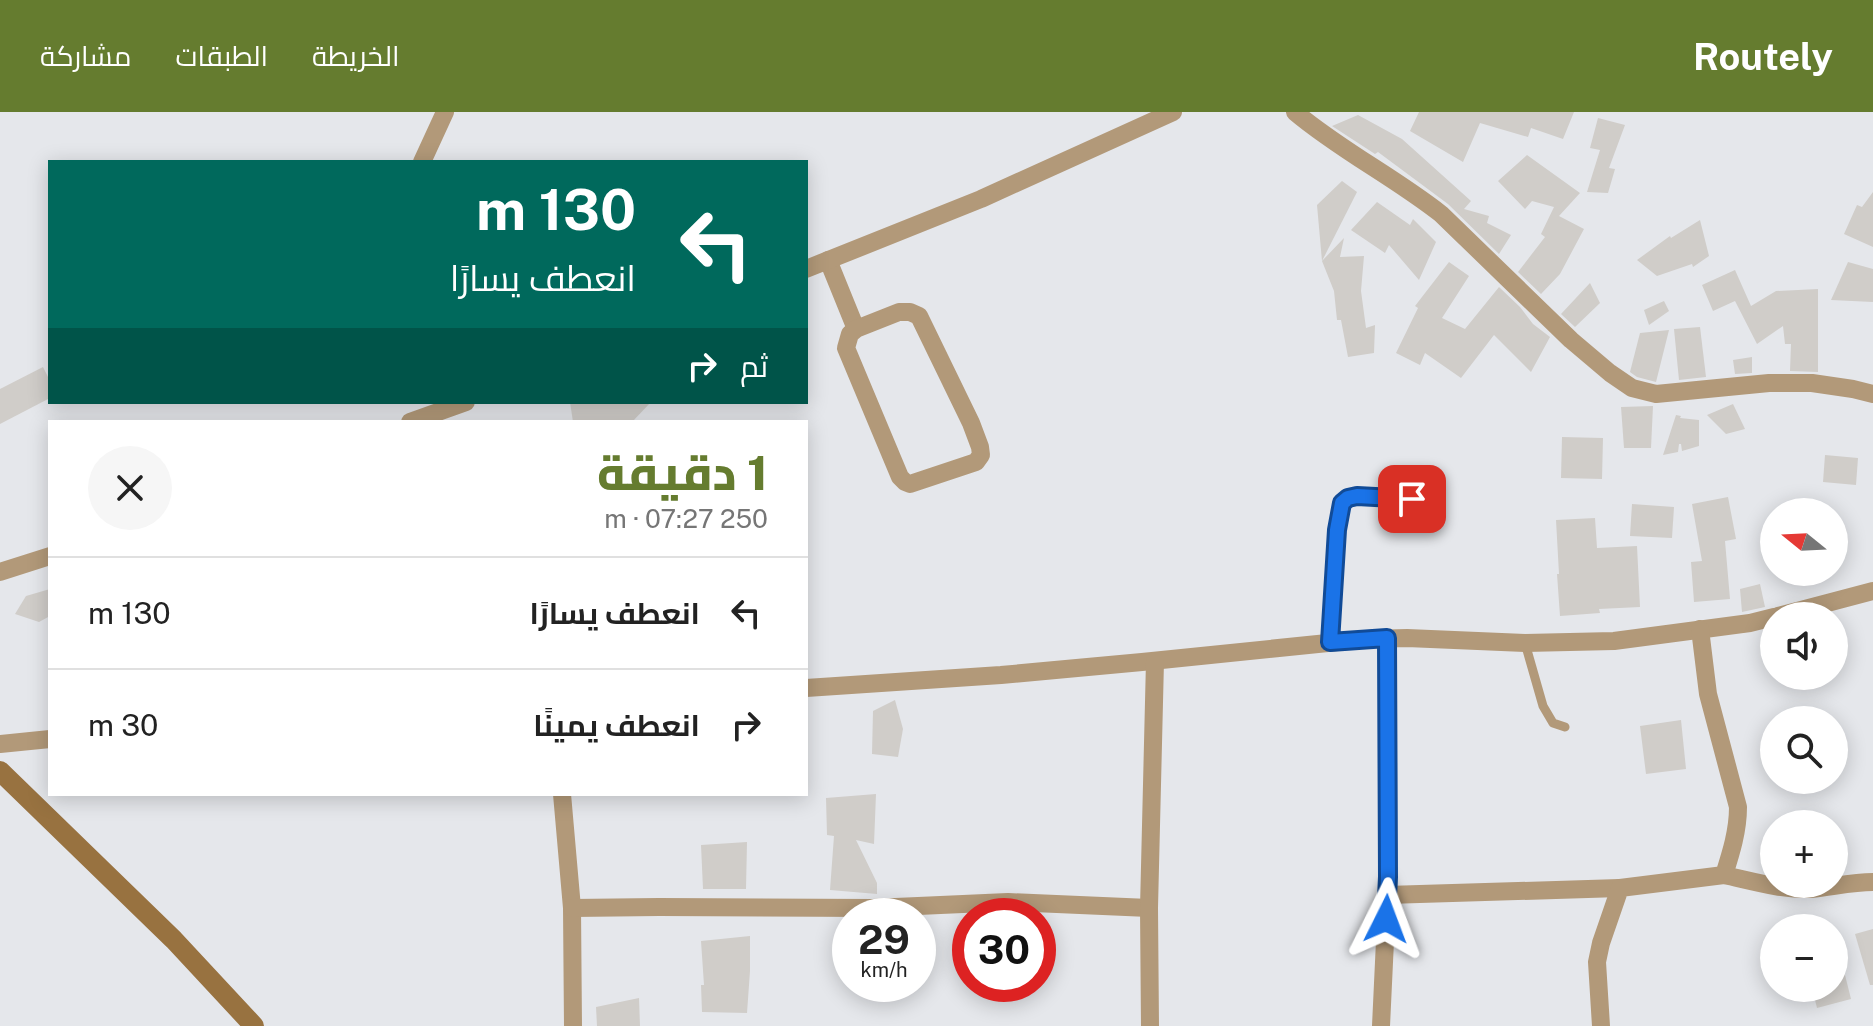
<!DOCTYPE html>
<html lang="ar">
<meta charset="utf-8">
<style>
:root{--surface:#fff;--page:#f6f6f6;--text:#222;--muted:#767676;--line:#e0e0e0;--accent:#657c2f}
body{margin:0;font-family:"Public Sans",Cairo,sans-serif;background:var(--page);color:var(--text);direction:rtl;height:100vh;display:flex;flex-direction:column;font-size:30px;white-space:nowrap}
*{box-sizing:border-box;margin:0}
p{font-size:26px;color:var(--muted)}
.icon{flex:none;width:44px;height:44px;fill:none;stroke:currentColor;stroke-width:2;stroke-linecap:round;stroke-linejoin:round}
.map{position:relative;flex:1;overflow:hidden;direction:ltr}
.side{position:absolute;left:48px;top:308px;width:760px;height:376px;display:flex;flex-direction:column;background:var(--surface);border-radius:0px;box-shadow:0 4px 20px #0003;direction:rtl}
.side>*{flex:none}
.guide{position:absolute;left:48px;top:48px;width:760px;height:244px;border-radius:0px;box-shadow:0 4px 20px #0003;direction:rtl;background:#00695c;color:#fff;overflow:hidden}
.needle{width:52px;rotate:288deg}
.tools{position:absolute;left:1760px;top:386px;display:grid;gap:16px}
.tools a{display:grid;place-items:center;width:88px;height:88px;border-radius:50%;background:var(--surface);box-shadow:0 4px 20px #0003;font-size:40px}
.speed{position:absolute;left:832px;top:786px;display:flex;gap:16px;font-size:40px;font-weight:700;text-align:center}
.speed>*{display:grid;place-content:center;width:104px;height:104px;border-radius:50%;background:var(--surface);box-shadow:0 4px 20px #0003;line-height:1}
.speed small{font-size:20px;font-weight:400}
.speed .limit{border:12px solid #d22;background:#fff;color:#111}
.pin{position:absolute;display:grid;place-items:center;width:68px;height:68px;color:#fff;margin:-34px;border-radius:16px;box-shadow:0 4px 12px #0006}
.me{position:absolute;width:88px;margin:-44px;rotate:3deg;stroke-linejoin:round;filter:drop-shadow(0 0 6px #0008)}
.turn{display:flex;align-items:center;gap:28px;height:168px;padding:0 40px;font-size:36px}
.turn .icon{width:104px;height:104px;stroke-width:2.5}
.turn b{display:block;font-size:56px;line-height:68px}
.then{display:flex;align-items:center;height:76px;padding:0 40px;background:#0003;gap:16px;font-size:30px}
.round{display:grid;place-items:center;flex:none;width:84px;height:84px;border-radius:42px;background:var(--page)}
.overview{display:flex;align-items:center;justify-content:space-between;height:136px;padding:0 40px}
h1{font-size:48px;font-weight:800;line-height:60px;color:var(--accent)}
ul{padding:0;list-style:none}
li{display:flex;align-items:center;gap:24px;height:112px;padding:0 40px;border-top:2px solid var(--line)}
li div{flex:1}
li b{display:block;font-size:30px}
li em{font-style:normal}
header{display:flex;align-items:center;gap:48px;box-sizing:border-box;height:112px;padding:0 40px;background:var(--accent);color:#fff}
header strong{font-size:38px}
nav{display:flex;gap:44px;margin-inline-start:auto;font-size:28px}
.map>svg:first-child{display:block}
</style>
<header>
<strong>Routely</strong>
<nav><a>الخريطة</a><a>الطبقات</a><a>مشاركة</a></nav>
</header>
<div class="map">
<svg width="1873" height="914" viewBox="0 0 1873 914">
<rect width="100%" height="100%" fill="#e5e7eb"/>
<!-- building -->
<g fill="#d0cdc9">
<polygon points="1419,0 1574,0 1563,27 1531,16 1528,25 1480,11 1463,50 1410,19"/>
<polygon points="1358,3 1402,27 1471,89 1464,97 1489,104 1487,111 1511,123 1499,142 1448,92 1378,40 1375,42 1332,14"/>
<polygon points="1598,6 1625,13 1609,56 1615,57 1608,81 1587,80 1600,38 1590,36"/>
<polygon points="1527,43 1580,81 1559,104 1584,117 1560,162 1541,182 1518,160 1545,125 1541,122 1554,95 1532,89 1525,97 1498,69"/>
<polygon points="1342,69 1357,80 1322,149 1317,93"/>
<polygon points="1873,80 1873,135 1844,122 1857,93 1862,95"/>
<polygon points="1377,90 1410,113 1413,107 1436,130 1419,168 1389,133 1385,141 1351,118"/>
<polygon points="1700,108 1709,144 1693,155 1692,152 1657,164 1637,148 1670,124 1671,126"/>
<polygon points="1344,126 1340,145 1364,144 1361,179 1366,216 1375,213 1374,241 1348,245 1341,208 1337,208 1334,179 1322,149"/>
<polygon points="1449,150 1469,164 1442,206 1465,217 1499,175 1520,195 1533,212 1550,225 1531,260 1494,223 1461,266 1425,241 1420,253 1396,241 1418,196 1415,194"/>
<polygon points="1848,150 1873,157 1873,190 1831,188"/>
<polygon points="1735,158 1751,194 1776,179 1818,177 1818,260 1790,259 1791,232 1785,232 1783,214 1757,232 1735,189 1713,199 1702,173"/>
<polygon points="1590,171 1600,191 1575,215 1561,202"/>
<polygon points="1664,189 1669,199 1649,213 1644,198"/>
<polygon points="1700,215 1706,265 1679,268 1674,217"/>
<polygon points="1669,218 1656,270 1637,265 1630,260 1640,221"/>
<polygon points="1752,245 1752,261 1735,262 1733,248"/>
<polygon points="43,255 50,269 50,286 0,312 0,277"/>
<polygon points="570,290 651,290 632,310 573,310"/>
<polygon points="1733,292 1745,317 1726,322 1707,303"/>
<polygon points="1653,294 1651,336 1624,336 1621,295"/>
<polygon points="1676,303 1681,304 1680,306 1699,308 1699,334 1682,339 1681,332 1679,332 1678,340 1663,343"/>
<polygon points="1562,325 1603,326 1602,367 1561,366"/>
<polygon points="1825,343 1858,346 1856,373 1823,370"/>
<polygon points="1728,385 1736,427 1725,429 1730,487 1694,490 1691,450 1702,449 1692,392"/>
<polygon points="1632,392 1674,395 1672,426 1630,424"/>
<polygon points="1595,406 1597,436 1637,434 1640,495 1599,497 1600,501 1560,504 1557,462 1559,462 1556,408"/>
<polygon points="1760,472 1765,495 1742,500 1740,477"/>
<polygon points="50,477 50,504 39,510 15,502 26,484"/>
<polygon points="895,588 903,617 898,645 872,642 873,599"/>
<polygon points="1681,608 1686,657 1646,662 1640,614"/>
<polygon points="876,682 874,732 856,728 877,771 877,782 830,778 834,724 827,723 826,686"/>
<polygon points="747,730 746,777 703,777 701,733"/>
<polygon points="1873,817 1873,873 1870,873 1855,822"/>
<polygon points="750,824 750,859 747,901 702,900 701,873 704,873 701,829"/>
<polygon points="1838,835 1851,887 1817,896 1812,876 1834,876 1834,836"/>
<polygon points="639,886 640,914 597,914 596,895"/>
</g>
<g fill="none" stroke-linecap="round" stroke-linejoin="round">
<!-- lane -->
<g stroke="#b29979" stroke-width="9">
<polyline points="1330,530 1337,418 1342,391 1348,386 1357,384 1439,389"/>
<polyline points="1525,531 1543,594 1553,611 1565,615"/>
</g>
<!-- street -->
<g stroke="#b29979" stroke-width="18">
<path d="M1295,0c45,38 99,65 146,102l130,126 39,33 22,15 24,6 113,-11h43l41,6 20,5"/>
<polyline points="422,50 445,0"/>
<polyline points="828,148 856,217"/>
<polyline points="806,157 981,87 1173,0"/>
<polygon points="899,200 910,200 919,204 971,311 980,335 981,343 976,350 910,372 905,370 900,365 846,236 850,222 856,217"/>
<polyline points="410,310 466,290"/>
<polyline points="0,460 50,444"/>
<polyline points="1778,504 1873,479"/>
<polyline points="806,576 1001,563 1142,550 1367,527 1407,526 1525,531 1614,529 1750,511 1774,505"/>
<polyline points="0,632 50,627"/>
<polyline points="562,682 572,796 573,914"/>
<path d="M1724,763c28,6 58,15 87,14 21,-2 41,-7 62,-7"/>
<polyline points="1387,783 1620,776"/>
<polyline points="572,796 659,795 873,796 1008,790 1149,796"/>
<polyline points="1150,914 1149,796 1155,549"/>
<polyline points="1381,914 1388,765 1387,526"/>
<path d="M1601,914l-4,-64 4,-19 19,-55 104,-13c7,-22 14,-44 14,-68l-30,-113 -8,-65"/>
</g>
<!-- secondary -->
<polyline stroke="#987240" stroke-width="20" points="0,659 174,828 254,914"/>
</g>
<g fill="none" stroke-linecap="round" stroke-linejoin="round">
<defs>
<polyline id="route" points="1386,807 1388,765 1387,526 1330,530 1337,418 1342,391 1348,386 1357,384 1412,387"/>
</defs>
<!-- route casing -->
<use href="#route" stroke="#114b97" stroke-width="20"/>
<!-- route -->
<use href="#route" stroke="#1a73e8" stroke-width="14"/>
</g>
</svg>
<div class="tools">
<a><svg class="needle" viewBox="-14 -14 28 28"><path d="M0-13l5 13h-10z" fill="#e53935"/><path d="M0 13l5-13h-10z" fill="#767676"/></svg></a>
<a><svg class="icon" aria-label="sound" viewBox="0 0 24 24"><path d="M4 9h4l5-4v14l-5-4H4zM17 9q2 3 0 6"/></svg></a>
<a><svg class="icon" aria-label="search" viewBox="0 0 24 24"><circle cx="10" cy="10" r="6"/><path d="M15 15l6 6"/></svg></a>
<a>+</a>
<a>−</a>
</div>
<div class="speed"><div>29<small>km/h</small></div><div class="limit">30</div></div>
<div class="pin" style="left:1412px;top:387px;background:#d93025"><svg class="icon" aria-label="arrive" viewBox="0 0 24 24"><path d="M6 21V4h12l-3 4 3 4H6"/></svg></div>
<svg class="me" style="left:1386px;top:807px" viewBox="-20 -20 40 40"><path d="M0-17L14 15 0 8-14 15z" fill="#1a73e8" stroke="#fff" stroke-width="4"/></svg>
<div class="guide">
<div class="turn"><svg class="icon" aria-label="left" viewBox="0 0 24 24"><path d="M17 20v-9H6M10 6l-5 5 5 5"/></svg><div><b>130 m</b>انعطف يسارًا</div></div>
<div class="then">ثم<svg class="icon" aria-label="right" viewBox="0 0 24 24"><path d="M7 20v-9h11M14 6l5 5-5 5"/></svg></div>
</div>
<section class="side">
<div class="overview"><div><h1>1 دقيقة</h1><p>250 m · 07:27</p></div><a class="round"><svg class="icon" aria-label="close" viewBox="0 0 24 24"><path d="M6 6l12 12M18 6L6 18"/></svg></a></div>
<ul>
<li><svg class="icon" aria-label="left" viewBox="0 0 24 24"><path d="M17 20v-9H6M10 6l-5 5 5 5"/></svg><div><b>انعطف يسارًا</b></div><em>130 m</em></li>
<li><svg class="icon" aria-label="right" viewBox="0 0 24 24"><path d="M7 20v-9h11M14 6l5 5-5 5"/></svg><div><b>انعطف يمينًا</b></div><em>30 m</em></li>
</ul>
</section>
</div>
